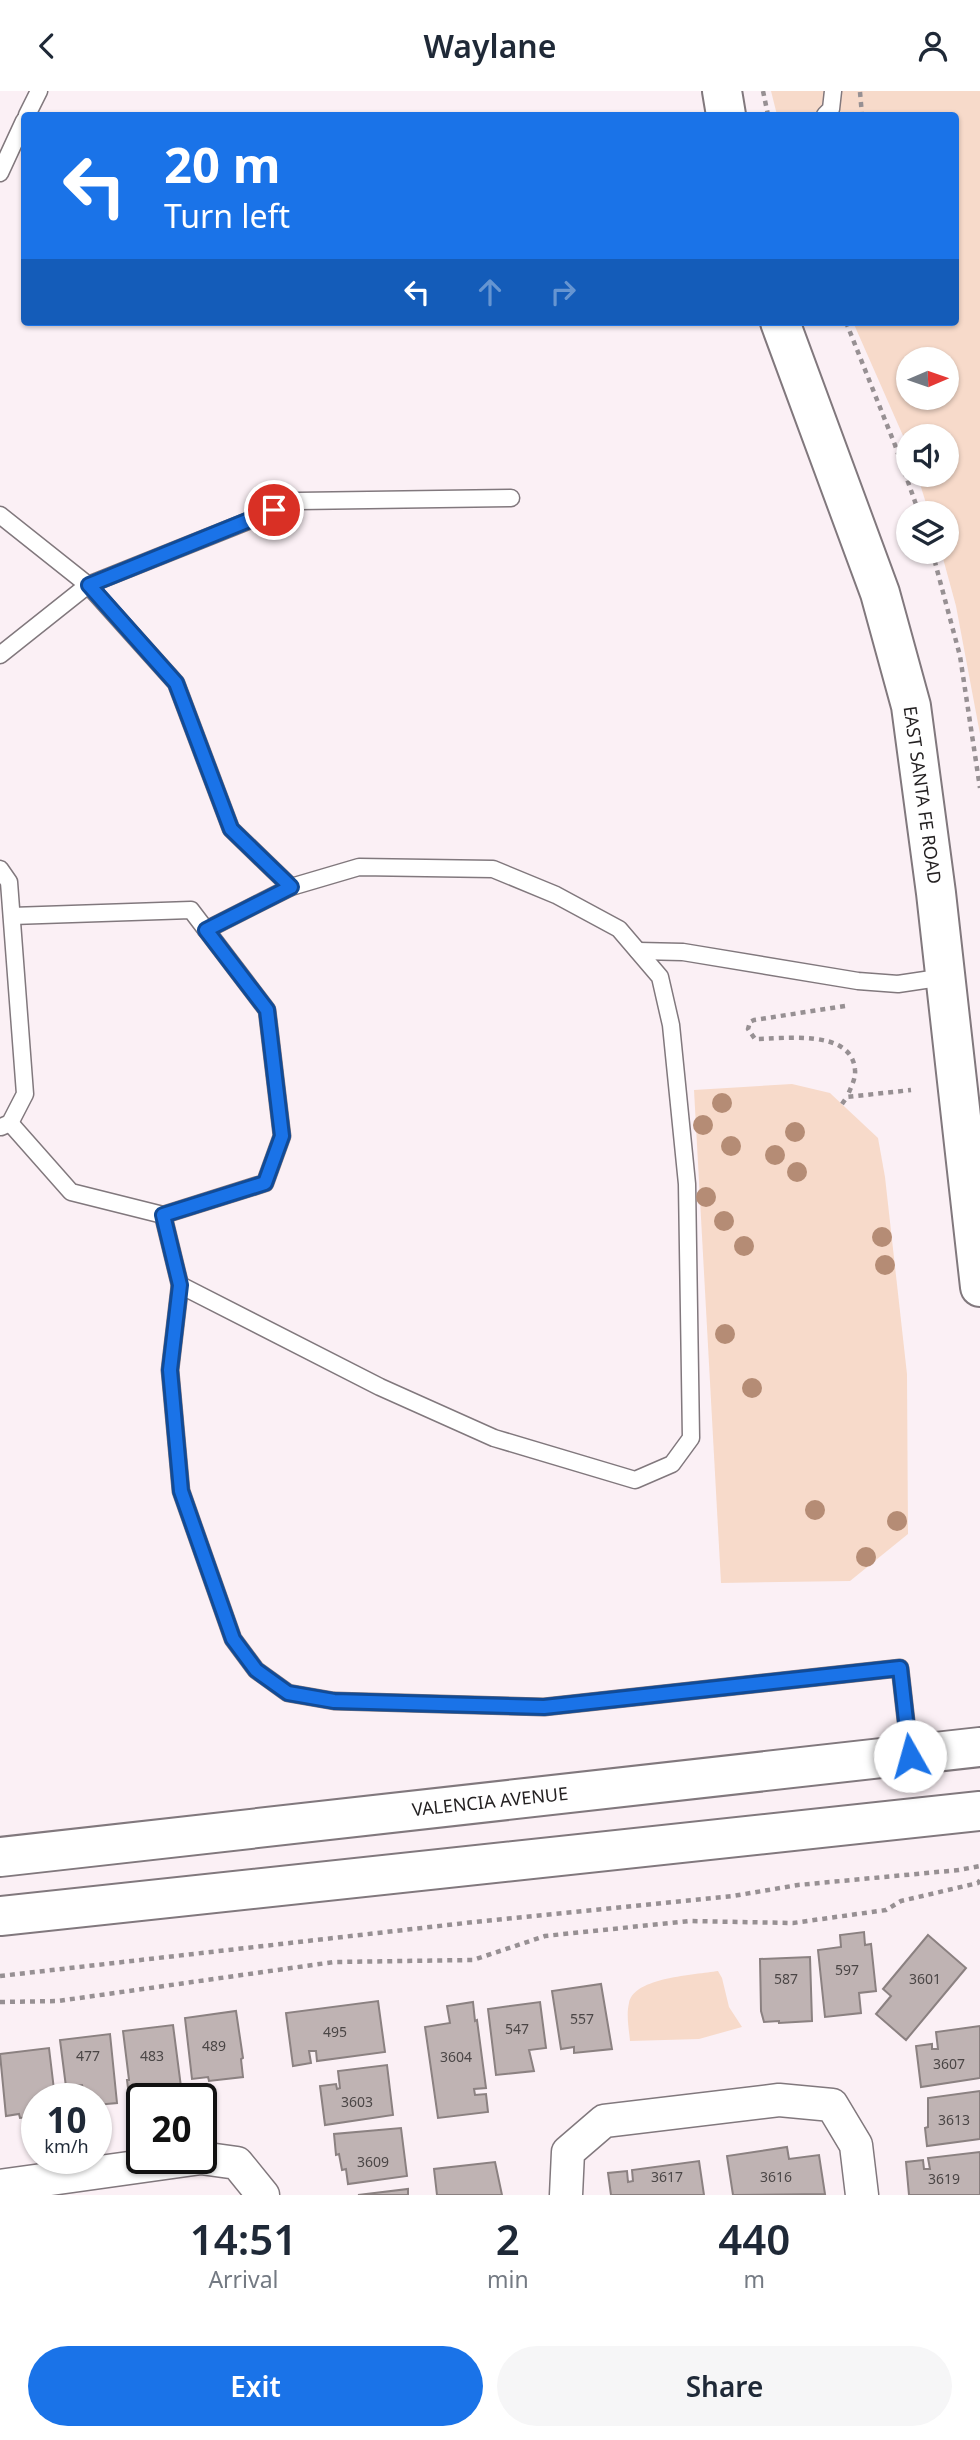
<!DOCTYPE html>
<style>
:root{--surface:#fff;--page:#f6f6f7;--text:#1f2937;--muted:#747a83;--accent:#1a73e8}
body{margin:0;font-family:"Noto Sans",sans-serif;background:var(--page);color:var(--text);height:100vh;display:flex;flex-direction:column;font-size:26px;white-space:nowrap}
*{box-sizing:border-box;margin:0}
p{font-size:23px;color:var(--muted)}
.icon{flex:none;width:38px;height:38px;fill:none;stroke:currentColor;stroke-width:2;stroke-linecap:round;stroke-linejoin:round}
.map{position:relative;height:2104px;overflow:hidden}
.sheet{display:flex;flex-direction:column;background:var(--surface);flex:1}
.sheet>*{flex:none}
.top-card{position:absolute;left:21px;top:21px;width:938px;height:214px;border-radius:7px;box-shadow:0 2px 5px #0004;background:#1a73e8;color:#fff;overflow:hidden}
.needle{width:46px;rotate:88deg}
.fabs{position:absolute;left:896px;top:256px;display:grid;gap:14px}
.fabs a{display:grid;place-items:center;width:63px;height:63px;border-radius:50%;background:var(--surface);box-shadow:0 2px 5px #0004;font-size:35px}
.speed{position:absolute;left:21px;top:1992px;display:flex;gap:14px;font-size:35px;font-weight:700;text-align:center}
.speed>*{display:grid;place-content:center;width:91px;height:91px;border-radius:50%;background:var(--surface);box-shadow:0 2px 5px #0004;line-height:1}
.speed small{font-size:18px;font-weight:400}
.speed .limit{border:4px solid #111;border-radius:10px;background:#fff;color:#111}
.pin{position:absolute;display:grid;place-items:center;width:60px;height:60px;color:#fff;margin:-30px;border:4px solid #fff;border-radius:50%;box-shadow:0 2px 7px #0007}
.me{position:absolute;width:77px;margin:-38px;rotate:353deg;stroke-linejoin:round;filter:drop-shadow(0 0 5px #0008)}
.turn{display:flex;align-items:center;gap:24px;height:147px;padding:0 28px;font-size:32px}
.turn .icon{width:91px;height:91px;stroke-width:2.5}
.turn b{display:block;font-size:49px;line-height:60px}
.lanes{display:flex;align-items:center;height:66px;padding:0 28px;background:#0003;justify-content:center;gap:35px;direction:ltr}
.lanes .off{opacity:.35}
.eta{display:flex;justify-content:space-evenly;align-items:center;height:119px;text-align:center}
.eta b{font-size:42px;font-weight:600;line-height:49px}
.primary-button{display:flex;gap:14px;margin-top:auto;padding:14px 28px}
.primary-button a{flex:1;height:80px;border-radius:42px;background:var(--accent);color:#fff;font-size:28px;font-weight:600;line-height:80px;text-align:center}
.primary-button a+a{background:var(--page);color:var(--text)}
header{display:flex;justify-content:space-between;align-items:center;height:91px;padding:0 28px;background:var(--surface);font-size:32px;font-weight:600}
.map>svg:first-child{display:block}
</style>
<header><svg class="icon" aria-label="back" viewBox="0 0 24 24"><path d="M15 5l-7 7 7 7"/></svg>Waylane<svg class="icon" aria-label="person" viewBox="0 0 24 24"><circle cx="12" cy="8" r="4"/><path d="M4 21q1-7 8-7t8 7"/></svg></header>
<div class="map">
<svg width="980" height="2104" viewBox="0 0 980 2104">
<rect width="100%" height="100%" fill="#fbf0f5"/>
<!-- green -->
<g fill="#f7daca" fill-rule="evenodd">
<path d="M771,0h209v643l-24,-128 -15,-55h6v-38h-18l-12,-39h30v-38h-39v11l-55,-125h103v-207h-179zM908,268h39v38h-39z"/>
<polygon points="792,993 830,1002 878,1047 885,1086 907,1283 908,1443 850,1490 721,1492 694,999"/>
<path d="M718,1880l4,7 7,29 13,20 -43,12 -69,2c-1,-12 -4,-26 -1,-38 5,-26 66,-28 89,-32z"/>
</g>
<!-- building -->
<g fill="#bfb3b3" stroke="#8b8181" stroke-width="2">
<polygon points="864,1841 865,1854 871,1853 876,1900 859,1902 861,1922 825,1926 818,1859 841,1856 840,1844"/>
<polygon points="928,1844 966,1877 906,1949 876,1923 891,1905 883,1898"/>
<polygon points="810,1866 812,1930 779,1932 779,1930 764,1931 761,1920 760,1868"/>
<polygon points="601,1893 612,1958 574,1962 574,1956 561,1958 552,1900"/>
<polygon points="378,1910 385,1961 317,1970 316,1960 309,1960 311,1972 293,1975 286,1922"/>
<polygon points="473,1911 475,1930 477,1929 486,1997 474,1998 475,2004 486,2003 488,2021 438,2027 425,1936 450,1932 447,1915"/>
<polygon points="540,1911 546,1957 529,1959 534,1980 496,1984 488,1918"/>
<polygon points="236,1920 243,1967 241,1968 243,1986 209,1990 208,1986 192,1988 185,1927"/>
<polygon points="173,1934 181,1996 165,1998 166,2001 129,2005 127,1989 129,1989 123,1940"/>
<polygon points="980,1935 980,1987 921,1996 916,1955 932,1953 932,1958 938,1958 936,1941"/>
<polygon points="110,1943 117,2012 96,2014 96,2007 78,2007 77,1998 83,1997 82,1994 66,1996 60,1949"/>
<polygon points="49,1957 55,2007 37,2007 37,2025 20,2027 19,2023 6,2025 0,1963"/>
<polygon points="387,1974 393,2024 325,2034 320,1995 336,1993 337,1998 340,1997 338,1980"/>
<polygon points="980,2000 980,2048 927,2055 925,2037 928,2036 928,2007"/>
<polygon points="401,2037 407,2085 348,2093 346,2078 342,2079 339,2063 336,2064 334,2043"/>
<polygon points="787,2056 789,2068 819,2064 825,2103 733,2104 727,2065"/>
<polygon points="980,2061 980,2104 909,2104 906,2071 923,2069 924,2078 930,2078 928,2067"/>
<polygon points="699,2070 704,2104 611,2104 608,2082 627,2080 628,2091 633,2090 632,2079"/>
<polygon points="495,2071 502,2104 437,2104 434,2078"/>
<polygon points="408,2098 408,2104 358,2104"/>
</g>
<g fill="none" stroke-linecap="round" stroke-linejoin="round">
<defs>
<g id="lane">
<polyline points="27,24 39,0"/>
<polyline points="825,24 831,18 833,0"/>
<polyline points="0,82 24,30"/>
<polyline points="0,424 88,494 176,592 231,738 291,796"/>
<polyline points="0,564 88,494 298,410 511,407"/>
<polyline points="0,778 9,791 25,1003 10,1032 1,1036"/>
<polyline points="638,860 683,861 858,890 898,893 945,886"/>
<polyline points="10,1032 71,1101 163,1124 265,1092 282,1045 267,919 191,819 12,825"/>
<polyline points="163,1124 180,1194 170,1279 181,1400 233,1548 256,1579 288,1602 334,1610 544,1616 900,1577 910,1665"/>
<polyline points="180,1194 380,1296 494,1347 635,1389 672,1373 691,1347 687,1093 671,934 660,886 619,838 556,804 493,778 359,776 291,796 206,839"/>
</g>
<g id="street">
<polyline points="0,2095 201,2067 237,2072 263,2104"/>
<polyline points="566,2104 568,2061 604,2030 779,2009 832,2014 856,2054 862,2104"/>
</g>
<g id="secondary">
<polyline points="722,0 726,24"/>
<polyline points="780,231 880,502 911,615 936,802 980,1196"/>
<polyline points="0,1766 980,1656"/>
<polyline points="0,1825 980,1720"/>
</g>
</defs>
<!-- lane casing -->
<use href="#lane" stroke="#81787d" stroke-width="19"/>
<!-- street casing -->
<use href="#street" stroke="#81787d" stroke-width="35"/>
<!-- secondary casing -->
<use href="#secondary" stroke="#81787d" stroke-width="42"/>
<!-- path -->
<g stroke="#979093" stroke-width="4.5" stroke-dasharray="5 5" stroke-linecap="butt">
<polyline points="763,0 768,24"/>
<polyline points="860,1 862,24"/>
<polyline points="846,231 895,354 919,422"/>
<polyline points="932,460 960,565 980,697"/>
<path d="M845,915l-91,14 -4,2 -2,7 7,10c28,0 97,-11 100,31 1,9 -5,19 -8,27"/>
<polyline points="842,1013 847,1006 911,999"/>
<polyline points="0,1885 474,1831 733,1805 798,1794 959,1779 980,1775"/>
<polyline points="0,1911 58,1910 334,1871 473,1869 545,1845 689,1830 793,1832 886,1819 901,1810 978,1792 980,1789"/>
</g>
<!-- lane -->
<use href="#lane" stroke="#fff" stroke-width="16"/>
<!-- street -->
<use href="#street" stroke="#fff" stroke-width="32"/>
<!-- secondary -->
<use href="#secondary" stroke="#fff" stroke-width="38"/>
</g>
<!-- trees -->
<g fill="#b58c75">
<circle cx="722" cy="1012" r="10"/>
<circle cx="703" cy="1034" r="10"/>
<circle cx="795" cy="1041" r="10"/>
<circle cx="731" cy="1055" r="10"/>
<circle cx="775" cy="1064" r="10"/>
<circle cx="797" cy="1081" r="10"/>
<circle cx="706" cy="1106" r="10"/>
<circle cx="724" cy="1130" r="10"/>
<circle cx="882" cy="1146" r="10"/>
<circle cx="744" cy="1155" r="10"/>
<circle cx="885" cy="1174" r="10"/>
<circle cx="725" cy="1243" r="10"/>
<circle cx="752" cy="1297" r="10"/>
<circle cx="815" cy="1419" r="10"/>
<circle cx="897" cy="1430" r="10"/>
<circle cx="866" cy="1466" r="10"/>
</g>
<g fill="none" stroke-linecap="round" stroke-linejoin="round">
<defs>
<polyline id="route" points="274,419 89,494 176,592 231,738 291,796 206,839 267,919 282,1045 265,1092 163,1124 180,1194 170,1279 181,1400 233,1548 256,1579 288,1602 334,1610 544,1616 900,1577 910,1665"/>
</defs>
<!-- route casing -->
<use href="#route" stroke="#114b97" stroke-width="18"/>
<!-- route -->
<use href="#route" stroke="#1a73e8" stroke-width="12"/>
</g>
<g text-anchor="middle" stroke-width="7" stroke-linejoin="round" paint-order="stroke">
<!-- number labels -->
<g font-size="14" fill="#4b4646">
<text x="847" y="1884">597</text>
<text x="786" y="1893">587</text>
<text x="925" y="1893">3601</text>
<text x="582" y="1933">557</text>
<text x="517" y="1943">547</text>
<text x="335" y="1946">495</text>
<text x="214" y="1960">489</text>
<text x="88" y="1970">477</text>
<text x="152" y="1970">483</text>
<text x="456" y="1971">3604</text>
<text x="949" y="1978">3607</text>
<text x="357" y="2016">3603</text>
<text x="954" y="2034">3613</text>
<text x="373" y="2076">3609</text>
<text x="667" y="2091">3617</text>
<text x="776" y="2091">3616</text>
<text x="944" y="2093">3619</text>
</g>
<!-- street labels -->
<g font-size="18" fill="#242122" stroke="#fff">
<text transform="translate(922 704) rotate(82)" y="6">EAST SANTA FE ROAD</text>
<text transform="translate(490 1711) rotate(-6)" y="6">VALENCIA AVENUE</text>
</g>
</g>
</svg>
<div class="fabs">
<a><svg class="needle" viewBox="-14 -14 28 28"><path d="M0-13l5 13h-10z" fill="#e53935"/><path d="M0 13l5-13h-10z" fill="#747a83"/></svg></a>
<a><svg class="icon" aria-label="sound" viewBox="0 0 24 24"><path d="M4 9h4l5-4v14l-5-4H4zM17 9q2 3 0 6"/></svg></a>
<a><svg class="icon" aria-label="layers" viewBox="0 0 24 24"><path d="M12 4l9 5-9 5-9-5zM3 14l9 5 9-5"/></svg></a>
</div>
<div class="speed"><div>10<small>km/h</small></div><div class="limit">20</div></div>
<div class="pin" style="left:274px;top:419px;background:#d93025"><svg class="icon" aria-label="arrive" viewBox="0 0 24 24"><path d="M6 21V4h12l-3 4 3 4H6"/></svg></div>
<svg class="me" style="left:910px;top:1665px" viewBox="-20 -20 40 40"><circle r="19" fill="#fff"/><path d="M0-13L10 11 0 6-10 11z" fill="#1a73e8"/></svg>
<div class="top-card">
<div class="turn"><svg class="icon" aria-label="left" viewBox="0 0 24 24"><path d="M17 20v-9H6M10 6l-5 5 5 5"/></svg><div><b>20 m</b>Turn left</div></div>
<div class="lanes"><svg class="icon" aria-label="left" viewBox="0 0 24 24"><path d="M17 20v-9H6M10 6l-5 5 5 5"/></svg><svg class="icon off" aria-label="ahead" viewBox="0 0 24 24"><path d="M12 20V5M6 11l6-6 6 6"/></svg><svg class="icon off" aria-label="right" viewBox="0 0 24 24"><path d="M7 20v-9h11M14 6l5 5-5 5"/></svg></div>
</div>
</div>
<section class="sheet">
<div class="eta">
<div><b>14:51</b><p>Arrival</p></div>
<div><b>2</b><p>min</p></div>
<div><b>440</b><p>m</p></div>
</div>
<div class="primary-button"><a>Exit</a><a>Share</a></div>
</section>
